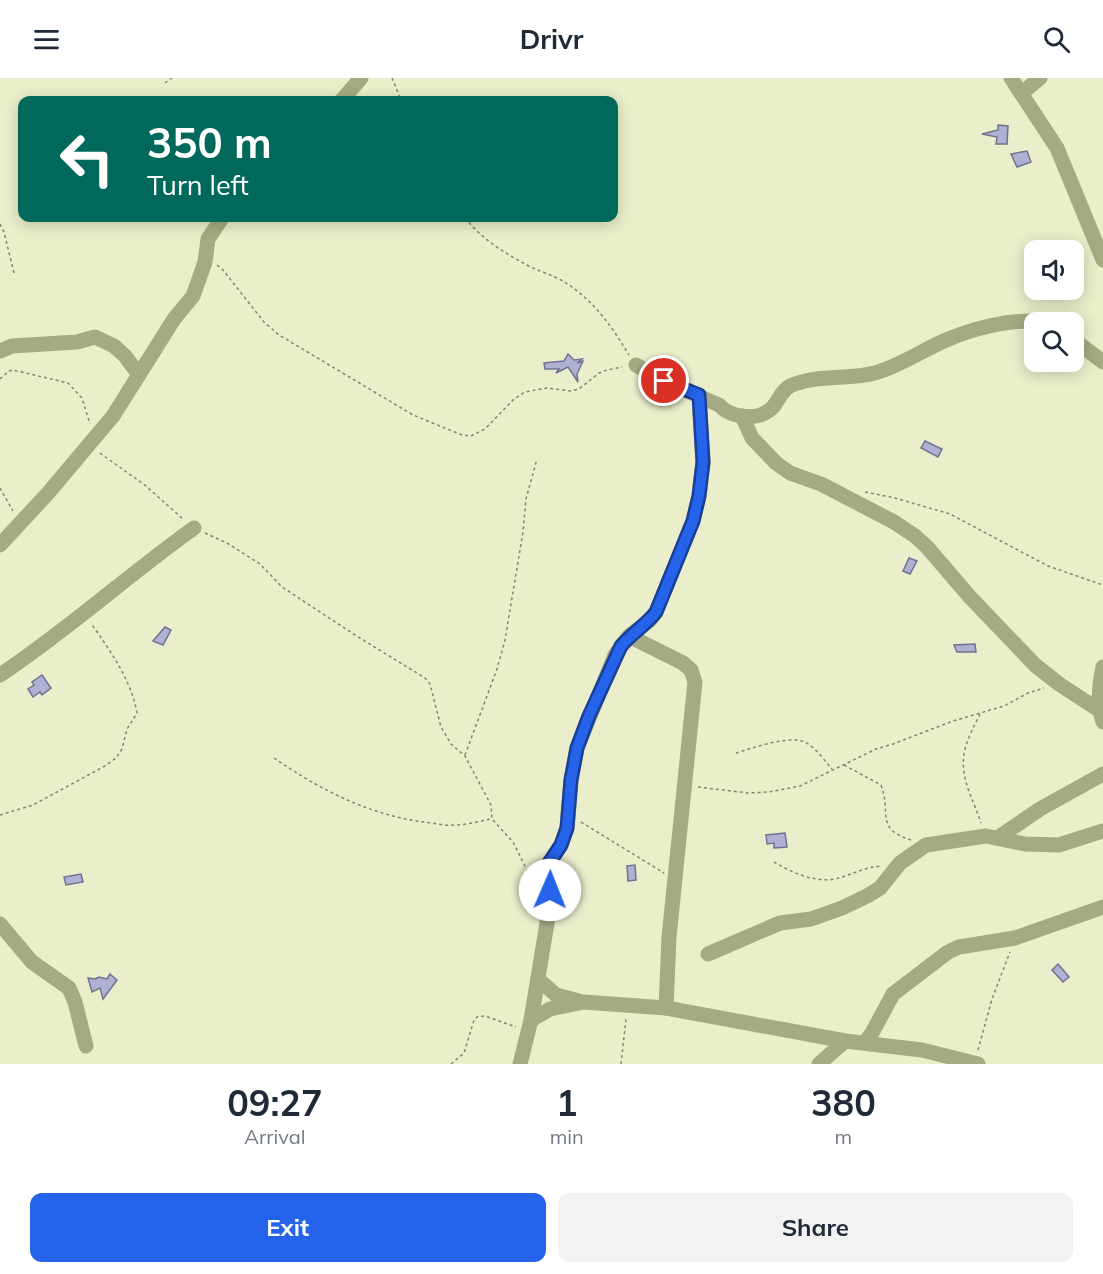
<!DOCTYPE html>
<style>
:root{--surface:#fff;--page:#f2f2f3;--text:#1f2937;--muted:#747a83;--accent:#2563eb}
body{margin:0;font-family:Mulish,sans-serif;background:var(--page);color:var(--text);height:100vh;display:flex;flex-direction:column;font-size:22px;white-space:nowrap}
*{box-sizing:border-box;margin:0}
p{font-size:20px;color:var(--muted)}
.icon{flex:none;width:33px;height:33px;fill:none;stroke:currentColor;stroke-width:2;stroke-linecap:round;stroke-linejoin:round}
.map{position:relative;height:986px;overflow:hidden}
.side{display:flex;flex-direction:column;background:var(--surface);flex:1}
.side>*{flex:none}
.hud{position:absolute;left:18px;top:18px;width:600px;height:126px;border-radius:12px;box-shadow:0 3px 15px #0003;background:#00695c;color:#fff;overflow:hidden}
.tools{position:absolute;left:1024px;top:162px;display:grid;gap:12px}
.tools a{display:grid;place-items:center;width:60px;height:60px;border-radius:12px;background:var(--surface);box-shadow:0 3px 15px #0003;font-size:30px}
.pin{position:absolute;display:grid;place-items:center;width:51px;height:51px;color:#fff;margin:-26px;border:3px solid #fff;border-radius:50%;box-shadow:0 2px 6px #0007}
.me{position:absolute;width:66px;margin:-33px;rotate:1deg;stroke-linejoin:round;filter:drop-shadow(0 0 4px #0008)}
.turn{display:flex;align-items:center;gap:21px;height:126px;padding:0 30px;font-size:27px}
.turn .icon{width:78px;height:78px;stroke-width:2.5}
.turn b{display:block;font-size:42px;line-height:51px}
.eta{display:flex;justify-content:space-evenly;align-items:center;height:102px;text-align:center}
.eta b{font-size:36px;font-weight:700;line-height:42px}
.primary-button{display:flex;gap:12px;margin-top:auto;padding:12px 30px}
.primary-button a{flex:1;height:69px;border-radius:12px;background:var(--accent);color:#fff;font-size:24px;font-weight:700;line-height:69px;text-align:center}
.primary-button a+a{background:var(--page);color:var(--text)}
header{display:flex;justify-content:space-between;align-items:center;height:78px;padding:0 30px;background:var(--surface);font-size:27px;font-weight:700}
.map>svg:first-child{display:block}
</style>
<header><svg class="icon" aria-label="menu" viewBox="0 0 24 24"><path d="M4 6h16M4 12h16M4 18h16"/></svg>Drivr<svg class="icon" aria-label="search" viewBox="0 0 24 24"><circle cx="10" cy="10" r="6"/><path d="M15 15l6 6"/></svg></header>
<div class="map">
<svg width="1103" height="986" viewBox="0 0 1103 986">
<rect width="100%" height="100%" fill="#eaeecb"/>
<!-- building -->
<g fill="#afb1d2" stroke="#707290" stroke-width="1.5">
<polygon points="998,47 1008,48 1007,66 996,66 997,59 982,56 998,52"/>
<polygon points="1027,73 1031,84 1017,89 1011,76"/>
<polygon points="568,276 574,282 582,281 577,285 583,283 577,296 578,304 568,289 556,295 559,291 545,291 544,285 564,283"/>
<polygon points="925,363 942,371 938,379 921,370"/>
<polygon points="909,480 917,483 910,496 903,493"/>
<polygon points="165,549 171,552 163,567 153,563"/>
<polygon points="975,566 976,574 957,574 954,567"/>
<polygon points="42,597 51,610 42,617 40,614 33,619 28,611 34,607 32,604"/>
<polygon points="785,755 787,769 774,770 774,765 767,766 766,757"/>
<polygon points="635,787 636,802 628,803 627,788"/>
<polygon points="81,796 83,804 66,807 64,799"/>
<polygon points="1058,886 1069,899 1063,904 1052,892"/>
<polygon points="110,896 117,902 103,921 100,910 92,914 88,900 95,901 99,899 107,901"/>
</g>
<g fill="none" stroke-linecap="round" stroke-linejoin="round">
<!-- path -->
<g stroke="#83856e" stroke-width="1.5" stroke-dasharray="3 3" stroke-linecap="butt">
<polyline points="392,0 401,22"/>
<polyline points="165,5 172,0"/>
<path d="M465,140c16,20 39,35 62,47 11,6 23,9 34,15 31,18 50,45 68,75"/>
<polyline points="0,146 4,154 14,195"/>
<polyline points="217,187 223,192 264,244 279,257 413,337 462,357 471,358 485,351 514,321 525,314 547,310 571,313 579,311 599,295 607,292 622,289"/>
<polyline points="0,301 9,293 13,292 68,305 82,320 90,346"/>
<polyline points="100,375 146,408 183,441"/>
<polyline points="0,410 13,433"/>
<polyline points="865,414 895,420 950,436 1048,488 1103,507"/>
<polyline points="205,455 227,465 260,486 282,509 355,557 425,600 430,606 441,649 451,666 465,678 491,727 492,741 513,764 535,808"/>
<path d="M980,636c-6,12 -14,27 -16,40 -4,25 10,47 17,69"/>
<path d="M736,675c17,-5 52,-18 69,-11 11,6 19,18 27,27"/>
<polyline points="465,677 497,591 505,562 523,454 526,421 537,381"/>
<path d="M274,680c48,33 99,59 158,65 7,1 15,3 23,2 12,0 25,-4 36,-6"/>
<path d="M844,687l37,20c11,29 -7,43 30,55"/>
<polyline points="698,709 748,715 769,714 800,708 876,671 893,666 953,643 1004,628 1028,615 1044,610"/>
<path d="M0,737l33,-10 72,-39 11,-8 6,-9 5,-20 10,-16c-6,-34 -27,-62 -46,-90"/>
<polyline points="581,744 664,795"/>
<path d="M774,784c21,12 46,24 71,14 12,-4 22,-9 36,-10"/>
<polyline points="978,972 992,921 1010,874"/>
<polyline points="451,986 464,975 474,942 477,939 485,938 516,949"/>
<polyline points="621,986 626,941"/>
</g>
<!-- minor -->
<g stroke="#a6aa82" stroke-width="15">
<polyline points="1011,0 1057,70 1103,182"/>
<polyline points="1022,15 1040,0"/>
<polyline points="342,22 361,0"/>
<polyline points="1074,262 1103,284"/>
<polyline points="0,273 12,268 77,264 95,259 114,268 125,278 139,297"/>
<path d="M636,287l28,16 55,24c12,13 40,17 54,2 6,-7 8,-16 17,-21 26,-12 58,-6 85,-13 25,-7 48,-23 71,-33 28,-12 67,-22 98,-18"/>
<polyline points="742,338 752,360 776,385 790,395 821,406 894,444 915,458 927,469 969,518 1035,587 1059,606 1099,632"/>
<polyline points="0,467 49,414 113,338 174,241 193,218 205,184 208,161 222,140"/>
<polyline points="629,558 683,585 691,592 695,604 669,859 666,930"/>
<path d="M1103,589c-4,18 -6,37 0,55"/>
<path d="M0,597c68,-45 128,-100 194,-147"/>
<polyline points="999,759 1040,731 1103,696"/>
<polyline points="0,846 32,884 69,910 75,924 86,968"/>
<polyline points="708,876 780,845 811,841 842,830 867,818 880,810 900,785 926,767 986,758 1025,766 1059,767 1103,753"/>
<polyline points="538,901 556,917 579,923"/>
<polyline points="531,942 550,931 584,924 666,930 845,963 922,972 978,986"/>
<polyline points="865,964 872,955 893,916 948,874 959,869 1015,860 1103,829"/>
<polyline points="520,986 531,942 549,833 549,785 561,767 567,750 571,702 577,670 615,577 629,558 650,542 656,534 693,443 699,418 703,384 699,317"/>
<polyline points="819,986 845,963"/>
</g>
</g>
<g fill="none" stroke-linecap="round" stroke-linejoin="round">
<defs>
<path id="route" d="M550,812l-1,-27 12,-18 6,-17 4,-48 6,-32 12,-32 32,-70c11,-13 25,-21 35,-34l37,-91 6,-25 4,-34 -4,-67 -35,-14"/>
</defs>
<!-- route casing -->
<use href="#route" stroke="#184099" stroke-width="15"/>
<!-- route -->
<use href="#route" stroke="#2563eb" stroke-width="10"/>
</g>
</svg>
<div class="tools">
<a><svg class="icon" aria-label="sound" viewBox="0 0 24 24"><path d="M4 9h4l5-4v14l-5-4H4zM17 9q2 3 0 6"/></svg></a>
<a><svg class="icon" aria-label="search" viewBox="0 0 24 24"><circle cx="10" cy="10" r="6"/><path d="M15 15l6 6"/></svg></a>
</div>
<div class="pin" style="left:664px;top:303px;background:#d93025"><svg class="icon" aria-label="arrive" viewBox="0 0 24 24"><path d="M6 21V4h12l-3 4 3 4H6"/></svg></div>
<svg class="me" style="left:550px;top:812px" viewBox="-20 -20 40 40"><circle r="19" fill="#fff"/><path d="M0-13L10 11 0 6-10 11z" fill="#2563eb"/></svg>
<div class="hud">
<div class="turn"><svg class="icon" aria-label="left" viewBox="0 0 24 24"><path d="M17 20v-9H6M10 6l-5 5 5 5"/></svg><div><b>350 m</b>Turn left</div></div>
</div>
</div>
<section class="side">
<div class="eta">
<div><b>09:27</b><p>Arrival</p></div>
<div><b>1</b><p>min</p></div>
<div><b>380</b><p>m</p></div>
</div>
<div class="primary-button"><a>Exit</a><a>Share</a></div>
</section>
